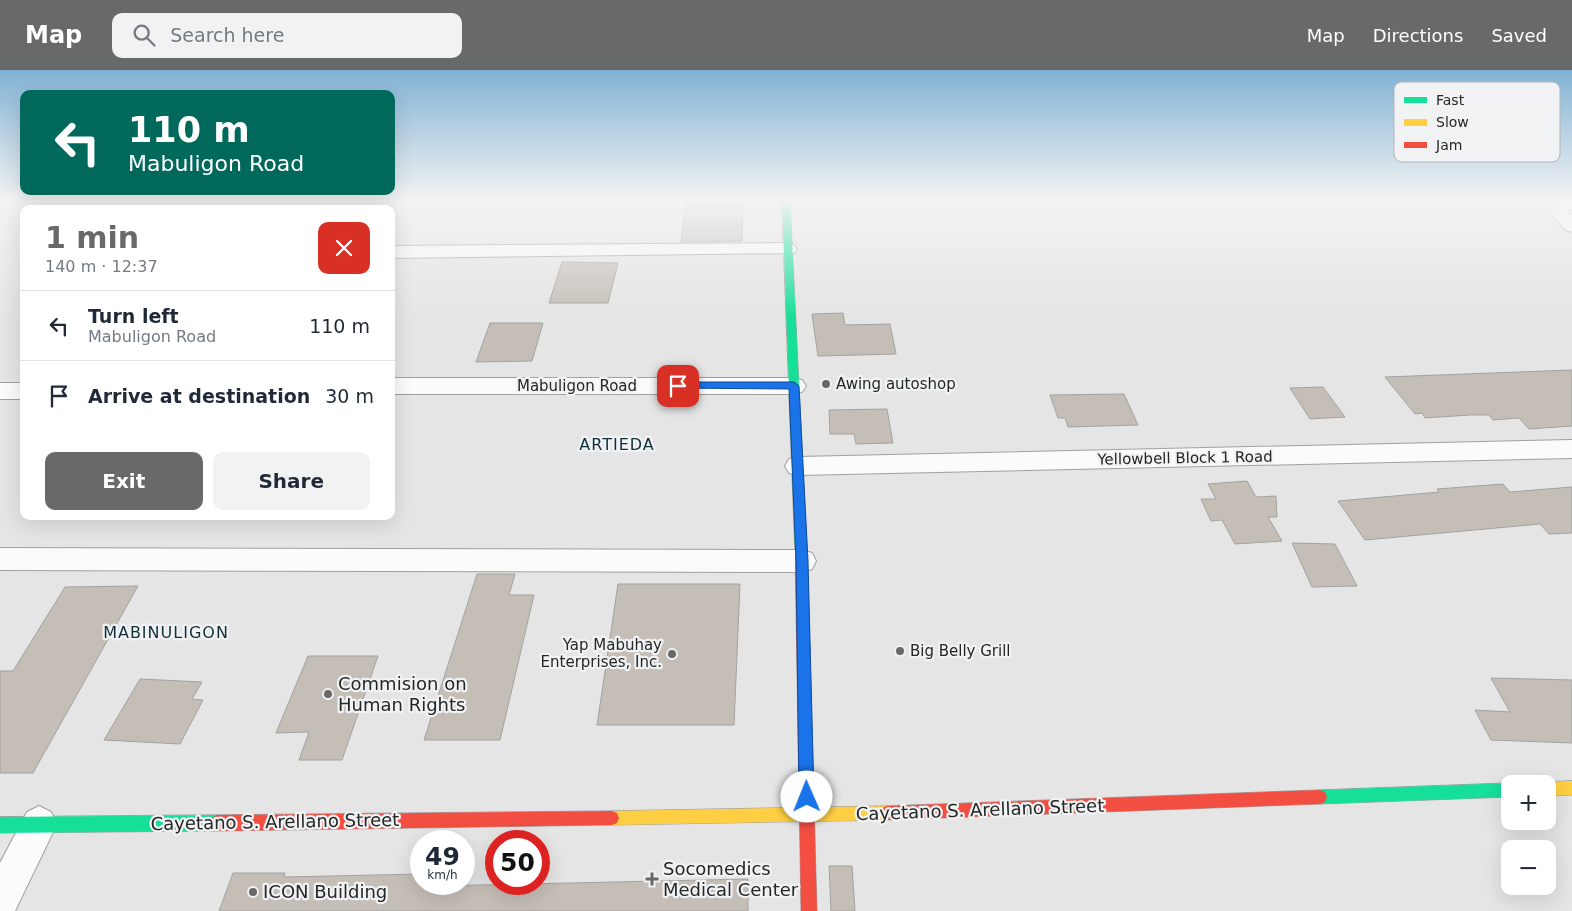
<!DOCTYPE html>
<meta charset="utf-8">
<style>
:root{--surface:#fff;--page:#f2f2f3;--text:#1f2937;--muted:#747a83;--line:#e0e1e3;--accent:#686969}
body{margin:0;font-family:"DejaVu Sans",sans-serif;background:var(--page);color:var(--text);height:100vh;display:flex;flex-direction:column;font-size:19px;white-space:nowrap}
*{box-sizing:border-box;margin:0}
p{font-size:16px;color:var(--muted)}
.icon{flex:none;width:28px;height:28px;fill:none;stroke:currentColor;stroke-width:2;stroke-linecap:round;stroke-linejoin:round}
.map{position:relative;flex:1;overflow:hidden}
.details{position:absolute;left:20px;top:135px;width:375px;height:315px;display:flex;flex-direction:column;background:var(--surface);border-radius:10px;box-shadow:0 5px 20px #0002}
.details>*{flex:none}
.hud{position:absolute;left:20px;top:20px;width:375px;height:105px;border-radius:10px;box-shadow:0 5px 20px #0002;background:#00695c;color:#fff;overflow:hidden}
.buttons{position:absolute;left:1501px;top:705px;display:grid;gap:10px}
.buttons a{display:grid;place-items:center;width:55px;height:55px;border-radius:10px;background:var(--surface);box-shadow:0 5px 20px #0002;font-size:25px}
.speed{position:absolute;left:410px;top:760px;display:flex;gap:10px;font-size:25px;font-weight:700;text-align:center}
.speed>*{display:grid;place-content:center;width:65px;height:65px;border-radius:50%;background:var(--surface);box-shadow:0 5px 20px #0002;line-height:1}
.speed small{font-size:12px;font-weight:400}
.speed .limit{border:8px solid #d22;background:#fff;color:#111}
.pin{position:absolute;display:grid;place-items:center;width:42px;height:42px;color:#fff;margin:-21px;border-radius:10px;box-shadow:0 2px 8px #0006}
.me{position:absolute;width:55px;margin:-28px;rotate:359deg;stroke-linejoin:round;filter:drop-shadow(0 0 4px #0008)}
.turn{display:flex;align-items:center;gap:18px;height:105px;padding:0 25px;font-size:22px}
.turn .icon{width:65px;height:65px;stroke-width:2.5}
.turn b{display:block;font-size:35px;line-height:42px}
.round{display:grid;place-items:center;flex:none;width:52px;height:52px;border-radius:10px;background:var(--page)}
.head{display:flex;align-items:center;justify-content:space-between;height:85px;padding:0 25px}
h1{font-size:30px;font-weight:700;line-height:38px;color:var(--accent)}
.action{display:flex;gap:10px;margin-top:auto;padding:10px 25px}
.action a{flex:1;height:58px;border-radius:10px;background:var(--accent);color:#fff;font-size:20px;font-weight:700;line-height:58px;text-align:center}
.action a+a{background:var(--page);color:var(--text)}
ul{padding:0;list-style:none}
li{display:flex;align-items:center;gap:15px;height:70px;padding:0 25px;border-top:1px solid var(--line)}
li div{flex:1}
li b{display:block;font-size:19px}
li em{font-style:normal}
header{display:flex;align-items:center;gap:30px;box-sizing:border-box;height:70px;padding:0 25px;background:var(--accent);color:#fff}
header strong{font-size:24px}
nav{display:flex;gap:28px;margin-inline-start:auto;font-size:18px}
.search{width:350px;height:45px;background:var(--page);display:flex;align-items:center;gap:12px;box-sizing:border-box;padding:0 18px;border-radius:10px;color:var(--muted);font-size:19px}
.map>svg:first-child{display:block}
</style>
<header>
<strong>Map</strong>
<div class="search"><svg class="icon" aria-label="search" viewBox="0 0 24 24"><circle cx="10" cy="10" r="6"/><path d="M15 15l6 6"/></svg>Search here</div>
<nav><a>Map</a><a>Directions</a><a>Saved</a></nav>
</header>
<div class="map">
<svg width="1572" height="841" viewBox="0 0 1572 841">
<rect width="100%" height="100%" fill="#e5e5e5"/>
<!-- building -->
<g fill="#c5beb7" stroke="#a2a2a1">
<polygon points="686,130 743,130 742,171 681,172"/>
<polygon points="562,192 618,193 608,233 549,233"/>
<polygon points="843,243 845,255 890,254 896,284 818,286 812,244"/>
<polygon points="490,253 543,253 532,291 476,292"/>
<polygon points="1572,300 1572,356 1529,359 1519,348 1493,350 1489,345 1470,345 1425,348 1422,343 1415,344 1385,307"/>
<polygon points="1323,317 1345,347 1310,349 1290,318"/>
<polygon points="1124,324 1138,355 1068,357 1065,348 1058,348 1050,325"/>
<polygon points="887,339 893,373 856,374 854,364 830,364 829,340"/>
<polygon points="1247,411 1256,427 1276,426 1277,447 1268,447 1282,471 1235,474 1222,450 1211,451 1201,429 1216,429 1208,414"/>
<polygon points="1503,414 1510,422 1572,417 1572,463 1549,464 1540,454 1365,470 1338,431 1439,422 1437,419"/>
<polygon points="1292,473 1335,474 1357,516 1312,517"/>
<polygon points="477,504 515,504 509,525 534,525 500,670 424,670"/>
<polygon points="618,514 740,514 734,655 597,655"/>
<polygon points="138,516 33,703 0,703 0,601 13,601 65,517"/>
<polygon points="308,586 378,586 342,690 299,690 309,662 276,663"/>
<polygon points="1491,608 1572,610 1572,673 1491,670 1475,640 1510,642"/>
<polygon points="140,609 202,612 192,629 203,630 180,674 104,670"/>
<polygon points="829,796 852,796 855,841 831,841"/>
<polygon points="233,803 285,803 284,807 421,804 421,814 437,814 436,816 748,809 748,841 219,841"/>
</g>
<g fill="none" stroke-linecap="round" stroke-linejoin="round">
<defs>
<g id="street">
<polygon points="1572,130 1572,139 1568,141 1572,145 1572,162 1565,160 1549,141 1556,131"/>
<polygon points="787,173 794,175 797,179 794,183 391,188 391,176"/>
<polygon points="391,308 794,308 802,310 806,316 802,322 794,324 391,324"/>
<rect x="0" y="313" width="24" height="16"/>
<polygon points="1572,370 1572,388 798,405 789,403 785,396 789,389 798,387"/>
<polygon points="0,478 802,480 812,483 816,491 812,499 802,502 0,500"/>
<polygon points="39,736 51,742 57,754 15,841 0,841 0,793 27,742"/>
</g>
<g id="fast">
<polygon points="782,130 790,130 807,480 805,483 797,483 795,480"/>
<polygon points="1510,713 1512,714 1510,714 1510,727 1320,734 1315,732 1313,727 1315,722 1320,720"/>
<polygon points="217,745 222,748 225,753 222,758 217,761 0,763 0,747"/>
</g>
<g id="slow">
<polygon points="1572,711 1572,725 1548,726 1548,714 1543,714 1548,712"/>
<polygon points="887,736 892,738 894,743 892,748 887,750 612,755 607,753 605,748 607,743 612,741"/>
</g>
<g id="jam">
<polygon points="801,475 805,477 807,480 817,841 801,841 795,480 797,477"/>
<polygon points="1320,720 1325,722 1327,727 1325,732 1320,734 887,750 882,748 880,743 882,738 887,736"/>
<polygon points="612,741 617,743 619,748 617,753 612,755 217,761 212,758 209,753 212,748 217,745"/>
</g>
</defs>
<!-- street casing -->
<use href="#street" stroke="#a0a0a0" stroke-width="2"/>
<!-- fast casing -->
<use href="#fast" stroke="#a0a0a0" stroke-width="1"/>
<!-- slow casing -->
<use href="#slow" stroke="#a0a0a0" stroke-width="1"/>
<!-- jam casing -->
<use href="#jam" stroke="#a0a0a0" stroke-width="1"/>
<!-- street -->
<use href="#street" fill="#fbfbfb" fill-rule="evenodd"/>
<!-- fast -->
<use href="#fast" fill="#16e098" fill-rule="evenodd"/>
<!-- slow -->
<use href="#slow" fill="#ffcf43" fill-rule="evenodd"/>
<!-- jam -->
<use href="#jam" fill="#f24e42" fill-rule="evenodd"/>
</g>
<!-- sky -->
<linearGradient id="sky" x2="0" y2="1"><stop stop-color="#81b2d4"/><stop offset="0.52" stop-color="#f3f3f3"/><stop offset="1" stop-color="#f3f3f3" stop-opacity="0"/></linearGradient>
<rect width="1572" height="248" fill="url(#sky)"/>
<!-- route -->
<polygon fill="#1a73e8" stroke="#114b97" points="678,312 794,312 799,316 808,491 814,727 812,732 807,734 801,732 799,727 796,491 789,319 674,318 673,316"/>
<!-- markers -->
<g fill="#686969" stroke="#f1f2f4" stroke-width="2">
<circle cx="826" cy="314" r="5"/>
<circle cx="900" cy="581" r="5"/>
<circle cx="672" cy="584" r="5"/>
<circle cx="328" cy="624" r="5"/>
<path d="M649.5 801.5h5v5h5v5h-5v5h-5v-5h-5v-5h5z"/>
<circle cx="253" cy="822" r="5"/>
</g>
<g text-anchor="middle" stroke-width="4.5" stroke-linejoin="round" paint-order="stroke">
<!-- poi labels -->
<g font-size="15" fill="#252626" stroke="#f1f2f4" text-anchor="start">
<text x="836" y="319">Awing autoshop</text>
<text x="662" y="580" text-anchor="end">Yap Mabuhay<tspan x="662" dy="17">Enterprises, Inc.</tspan></text>
<text x="910" y="586">Big Belly Grill</text>
</g>
<!-- street labels -->
<g font-size="15" fill="#252626" stroke="#f1f2f4">
<text x="577" y="321">Mabuligon Road</text>
<text transform="translate(1185 388) rotate(-1)" y="5">Yellowbell Block 1 Road</text>
</g>
<!-- neighbourhood labels -->
<g font-size="16" letter-spacing="1" fill="#112f39" stroke="#f1f2f4">
<text x="617" y="380">ARTIEDA</text>
<text x="166" y="568">MABINULIGON</text>
</g>
<!-- near-poi labels -->
<g font-size="18" fill="#252626" stroke="#f1f2f4" text-anchor="start">
<text x="338" y="620">Commision on<tspan x="338" dy="21">Human Rights</tspan></text>
<text x="663" y="805">Socomedics<tspan x="663" dy="21">Medical Center</tspan></text>
<text x="263" y="828">ICON Building</text>
</g>
<!-- near-street labels -->
<g font-size="18" fill="#252626" stroke="#f1f2f4">
<text transform="translate(980 740) rotate(-2)" y="6">Cayetano S. Arellano Street</text>
<text transform="translate(275 752) rotate(-1)" y="6">Cayetano S. Arellano Street</text>
</g>
</g>
<!-- legend -->
<rect x="1394" y="12" width="166" height="80" rx="8" fill="#f1f2f4" stroke="#b4b5b6" stroke-width="1"/>
<rect x="1404" y="27" width="23" height="6" fill="#16e098"/>
<rect x="1404" y="49" width="23" height="7" fill="#ffcf43"/>
<rect x="1404" y="72" width="23" height="6" fill="#f24e42"/>
<g font-size="14" fill="#252626">
<text x="1436" y="35">Fast</text>
<text x="1436" y="57">Slow</text>
<text x="1436" y="80">Jam</text>
</g>
</svg>
<div class="buttons">
<a>+</a>
<a>−</a>
</div>
<div class="speed"><div>49<small>km/h</small></div><div class="limit">50</div></div>
<div class="pin" style="left:678px;top:316px;background:#d93025"><svg class="icon" aria-label="arrive" viewBox="0 0 24 24"><path d="M6 21V4h12l-3 4 3 4H6"/></svg></div>
<svg class="me" style="left:807px;top:727px" viewBox="-20 -20 40 40"><circle r="19" fill="#fff"/><path d="M0-13L10 11 0 6-10 11z" fill="#1a73e8"/></svg>
<div class="hud">
<div class="turn"><svg class="icon" aria-label="left" viewBox="0 0 24 24"><path d="M17 20v-9H6M10 6l-5 5 5 5"/></svg><div><b>110 m</b>Mabuligon Road</div></div>
</div>
<section class="details">
<div class="head"><div><h1>1 min</h1><p>140 m · 12:37</p></div><a class="round" style="background:#d93025;color:#fff"><svg class="icon" aria-label="close" viewBox="0 0 24 24"><path d="M6 6l12 12M18 6L6 18"/></svg></a></div>
<ul>
<li><svg class="icon" aria-label="left" viewBox="0 0 24 24"><path d="M17 20v-9H6M10 6l-5 5 5 5"/></svg><div><b>Turn left</b><p>Mabuligon Road</p></div><em>110 m</em></li>
<li><svg class="icon" aria-label="arrive" viewBox="0 0 24 24"><path d="M6 21V4h12l-3 4 3 4H6"/></svg><div><b>Arrive at destination</b></div><em>30 m</em></li>
</ul>
<div class="action"><a>Exit</a><a>Share</a></div>
</section>
</div>
